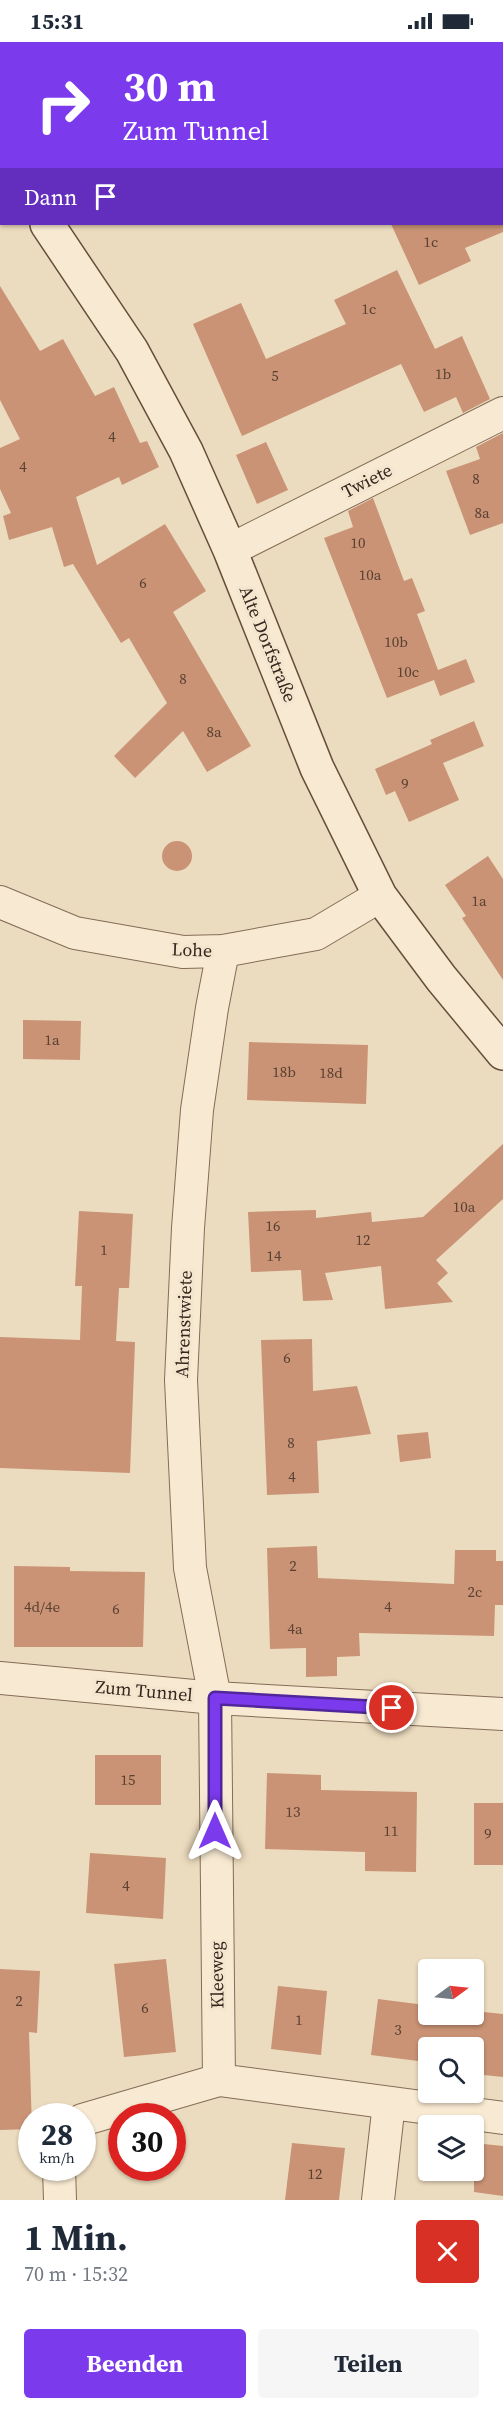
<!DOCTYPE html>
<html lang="de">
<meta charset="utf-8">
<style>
:root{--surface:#fff;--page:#f6f6f7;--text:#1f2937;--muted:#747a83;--accent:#7c3aed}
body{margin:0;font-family:"Source Serif 4",serif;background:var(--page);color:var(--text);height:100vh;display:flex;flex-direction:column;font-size:22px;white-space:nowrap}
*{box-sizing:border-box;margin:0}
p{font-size:20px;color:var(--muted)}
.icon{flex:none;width:33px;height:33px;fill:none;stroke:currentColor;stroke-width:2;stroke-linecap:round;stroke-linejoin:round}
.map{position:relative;height:2158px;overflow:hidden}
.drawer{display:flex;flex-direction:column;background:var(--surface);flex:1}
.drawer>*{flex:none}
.banner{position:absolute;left:0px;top:0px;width:504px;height:183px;box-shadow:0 2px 4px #0004;background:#7c3aed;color:#fff;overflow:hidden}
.needle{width:39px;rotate:75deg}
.tools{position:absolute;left:418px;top:1917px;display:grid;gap:12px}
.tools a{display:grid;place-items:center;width:66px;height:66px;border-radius:6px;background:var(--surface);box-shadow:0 2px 4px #0004;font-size:30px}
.speed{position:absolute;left:18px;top:2061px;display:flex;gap:12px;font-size:30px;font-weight:700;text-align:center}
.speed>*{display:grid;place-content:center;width:78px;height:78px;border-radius:50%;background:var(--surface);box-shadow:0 2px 4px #0004;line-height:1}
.speed small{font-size:15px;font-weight:400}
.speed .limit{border:9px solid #d22;background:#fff;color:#111}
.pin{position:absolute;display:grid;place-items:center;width:51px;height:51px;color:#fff;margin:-26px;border:3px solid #fff;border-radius:50%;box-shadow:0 2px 6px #0007}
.me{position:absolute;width:66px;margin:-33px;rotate:0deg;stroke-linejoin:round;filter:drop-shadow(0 0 4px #0008)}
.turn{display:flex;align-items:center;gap:21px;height:126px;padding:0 24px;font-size:27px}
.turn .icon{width:78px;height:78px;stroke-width:2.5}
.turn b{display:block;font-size:42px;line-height:51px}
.then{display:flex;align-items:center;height:57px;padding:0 24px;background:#0003;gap:12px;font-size:22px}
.round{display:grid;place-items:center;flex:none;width:63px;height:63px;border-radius:6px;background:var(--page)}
.summary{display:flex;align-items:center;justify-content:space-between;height:102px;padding:0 24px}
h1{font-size:36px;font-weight:700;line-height:45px}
.primary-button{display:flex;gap:12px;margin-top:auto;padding:12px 24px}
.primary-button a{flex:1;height:69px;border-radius:6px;background:var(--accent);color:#fff;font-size:24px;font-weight:700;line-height:69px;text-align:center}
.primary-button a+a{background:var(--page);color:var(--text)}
.status{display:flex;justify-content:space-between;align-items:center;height:42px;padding:0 30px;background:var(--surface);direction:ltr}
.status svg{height:16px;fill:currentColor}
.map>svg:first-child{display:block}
</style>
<div class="status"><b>15:31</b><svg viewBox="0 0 49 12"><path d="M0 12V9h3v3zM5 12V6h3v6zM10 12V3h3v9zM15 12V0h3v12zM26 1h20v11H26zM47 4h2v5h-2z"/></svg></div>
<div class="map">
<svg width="503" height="2158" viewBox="0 0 503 2158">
<rect width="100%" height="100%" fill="#ecdcbf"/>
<!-- building -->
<g fill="#ca9375">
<polygon points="391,182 503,182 503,190 465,206 471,219 419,243"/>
<polygon points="397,228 435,307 462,294 490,357 463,371 456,355 424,370 401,322 242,394 193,282 241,261 266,317 346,282 334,258"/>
<polygon points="0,244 40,309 63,297 95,354 114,345 140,401 147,399 159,425 122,443 119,435 76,455 97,523 165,482 206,549 173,570 251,704 207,730 183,689 135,736 114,714 167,661 129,596 121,601 73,522 64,525 52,485 9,498 3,474 11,471 0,447 0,406 20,397 0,358"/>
<polygon points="503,391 503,481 470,493 446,429 480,417 476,405"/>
<polygon points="266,400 288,448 257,462 236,413"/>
<polygon points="373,456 404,539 412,536 425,569 417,572 438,628 466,617 475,640 440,654 434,638 387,656 324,496 353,485 348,469"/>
<polygon points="474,679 484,704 443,721 459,758 409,780 395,749 386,753 375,727 432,702 430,698"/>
<circle cx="177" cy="814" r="15"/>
<polygon points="488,814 503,837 503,938 462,876 466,874 445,843"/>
<polygon points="23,978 81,979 80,1018 23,1017"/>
<polygon points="249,1000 368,1003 366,1062 247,1058"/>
<polygon points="503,1102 503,1157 436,1218 448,1231 437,1241 453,1260 385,1267 381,1224 325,1231 333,1258 303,1259 301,1228 251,1230 248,1170 316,1168 316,1176 371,1170 372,1180 423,1175"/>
<polygon points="79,1169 133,1172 129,1246 119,1246 116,1299 135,1300 130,1431 0,1426 0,1295 80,1298 82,1244 75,1244"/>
<polygon points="312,1297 313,1349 357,1344 371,1392 317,1399 319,1451 267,1453 261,1298"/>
<polygon points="428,1390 431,1416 400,1420 397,1393"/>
<polygon points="317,1504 318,1536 454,1542 455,1508 496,1508 496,1519 503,1519 503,1563 495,1563 494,1594 359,1591 360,1614 337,1615 337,1634 306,1635 306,1606 270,1607 267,1506"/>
<polygon points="14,1524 70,1525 70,1529 145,1530 143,1605 14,1605"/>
<rect x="95" y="1713" width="66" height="50"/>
<polygon points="267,1731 321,1733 321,1748 417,1750 416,1830 365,1829 365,1810 265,1807"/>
<rect x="474" y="1761" width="29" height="62"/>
<polygon points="90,1811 166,1816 163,1877 86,1871"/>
<polygon points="166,1917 176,2010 124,2015 114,1922"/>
<polygon points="0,1927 40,1929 37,1991 29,1990 32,2087 0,2088"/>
<polygon points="278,1944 327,1949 321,2013 271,2007"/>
<polygon points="378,1957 425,1963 429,1965 429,1972 474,1972 474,1969 503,1972 503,2035 474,2032 474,2006 420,2006 418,2019 371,2013"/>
<polygon points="292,2101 345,2106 339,2158 285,2158"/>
<polygon points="474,2101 503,2104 503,2154 474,2150"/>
</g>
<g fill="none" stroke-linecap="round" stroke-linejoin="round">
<defs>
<g id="street">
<polyline points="230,508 503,371"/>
<polyline points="0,860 75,891 183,910 223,909 316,892 380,854"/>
<polyline points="223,909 212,966 197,1068 188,1186 181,1338 190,1526 215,1656 219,2038 503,2076"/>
<polyline points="0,1636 215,1656 503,1672"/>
<polyline points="82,2078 219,2038"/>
<polyline points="59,2126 60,2158"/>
<polyline points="378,2158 389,2061"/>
</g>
<g id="secondary">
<polyline points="0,110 2,113"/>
<polyline points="47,182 132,309 186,409 230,508 317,726 380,854 441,936 503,1011"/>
</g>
</defs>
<!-- street casing -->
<use href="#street" stroke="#846c58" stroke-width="34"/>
<!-- secondary casing -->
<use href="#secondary" stroke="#664e3b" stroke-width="36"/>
<!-- street -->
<use href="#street" stroke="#f8ead2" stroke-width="32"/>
<!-- secondary -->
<use href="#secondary" stroke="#f8ead2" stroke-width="33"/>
</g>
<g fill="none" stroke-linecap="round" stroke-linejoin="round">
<defs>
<polyline id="route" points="215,1789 215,1656 392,1666"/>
</defs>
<!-- route casing -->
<use href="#route" stroke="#51269a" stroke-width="15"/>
<!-- route -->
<use href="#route" stroke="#7c3aed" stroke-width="10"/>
</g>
<g text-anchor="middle" stroke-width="6" stroke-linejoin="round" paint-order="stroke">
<!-- number labels -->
<g font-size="15" fill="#5a4132">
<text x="431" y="205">1c</text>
<text x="369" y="272">1c</text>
<text x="443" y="337">1b</text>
<text x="275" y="339">5</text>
<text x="112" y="400">4</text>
<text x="23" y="430">4</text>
<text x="476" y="442">8</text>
<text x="482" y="476">8a</text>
<text x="358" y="506">10</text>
<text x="370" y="538">10a</text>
<text x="143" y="546">6</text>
<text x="396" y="605">10b</text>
<text x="408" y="635">10c</text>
<text x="183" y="642">8</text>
<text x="214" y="695">8a</text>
<text x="405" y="747">9</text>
<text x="479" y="864">1a</text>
<text x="52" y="1003">1a</text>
<text x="284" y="1035">18b</text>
<text x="331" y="1036">18d</text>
<text x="464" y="1170">10a</text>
<text x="273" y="1189">16</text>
<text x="363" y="1203">12</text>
<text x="104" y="1213">1</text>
<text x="274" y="1219">14</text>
<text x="287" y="1321">6</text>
<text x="291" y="1406">8</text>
<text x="292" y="1440">4</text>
<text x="293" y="1529">2</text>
<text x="475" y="1555">2c</text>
<text x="42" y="1570">4d/4e</text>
<text x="388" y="1570">4</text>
<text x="116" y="1572">6</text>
<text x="295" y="1592">4a</text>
<text x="128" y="1743">15</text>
<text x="293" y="1775">13</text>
<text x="391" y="1794">11</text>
<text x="488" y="1797">9</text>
<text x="126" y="1849">4</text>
<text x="19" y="1964">2</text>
<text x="145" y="1971">6</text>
<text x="299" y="1983">1</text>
<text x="398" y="1993">3</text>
<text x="315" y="2137">12</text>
</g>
<!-- street labels -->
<g font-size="18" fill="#34261c" stroke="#f4e6ce">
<text transform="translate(367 439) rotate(-27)" y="6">Twiete</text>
<text transform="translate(268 602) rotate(68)" y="6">Alte Dorfstraße</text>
<text transform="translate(192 908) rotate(2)" y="6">Lohe</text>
<text transform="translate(184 1282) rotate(-88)" y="6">Ahrenstwiete</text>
<text transform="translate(144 1649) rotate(5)" y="6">Zum Tunnel</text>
<text transform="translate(217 1933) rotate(-91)" y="6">Kleeweg</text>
</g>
</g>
</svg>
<div class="tools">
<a><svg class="needle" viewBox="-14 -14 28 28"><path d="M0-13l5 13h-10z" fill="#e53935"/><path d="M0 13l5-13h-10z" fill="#747a83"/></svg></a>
<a><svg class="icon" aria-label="search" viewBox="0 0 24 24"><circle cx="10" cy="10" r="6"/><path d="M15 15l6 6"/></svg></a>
<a><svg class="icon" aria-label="layers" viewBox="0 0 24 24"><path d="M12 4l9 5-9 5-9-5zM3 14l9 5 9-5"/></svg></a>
</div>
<div class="speed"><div>28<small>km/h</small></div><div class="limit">30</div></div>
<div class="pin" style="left:392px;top:1666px;background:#d93025"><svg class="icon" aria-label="arrive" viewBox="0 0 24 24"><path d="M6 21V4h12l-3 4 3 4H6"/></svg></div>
<svg class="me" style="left:215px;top:1789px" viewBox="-20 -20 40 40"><path d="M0-17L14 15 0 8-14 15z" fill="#7c3aed" stroke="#fff" stroke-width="4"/></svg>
<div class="banner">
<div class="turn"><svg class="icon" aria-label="right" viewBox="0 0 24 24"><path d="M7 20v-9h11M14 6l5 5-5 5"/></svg><div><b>30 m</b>Zum Tunnel</div></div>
<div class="then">Dann<svg class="icon" aria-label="arrive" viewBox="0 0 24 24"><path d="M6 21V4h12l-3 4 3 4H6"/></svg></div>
</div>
</div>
<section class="drawer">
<div class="summary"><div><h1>1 Min.</h1><p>70 m · 15:32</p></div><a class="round" style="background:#d93025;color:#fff"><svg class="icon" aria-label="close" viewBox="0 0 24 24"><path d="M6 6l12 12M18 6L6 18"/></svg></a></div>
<div class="primary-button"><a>Beenden</a><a>Teilen</a></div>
</section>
